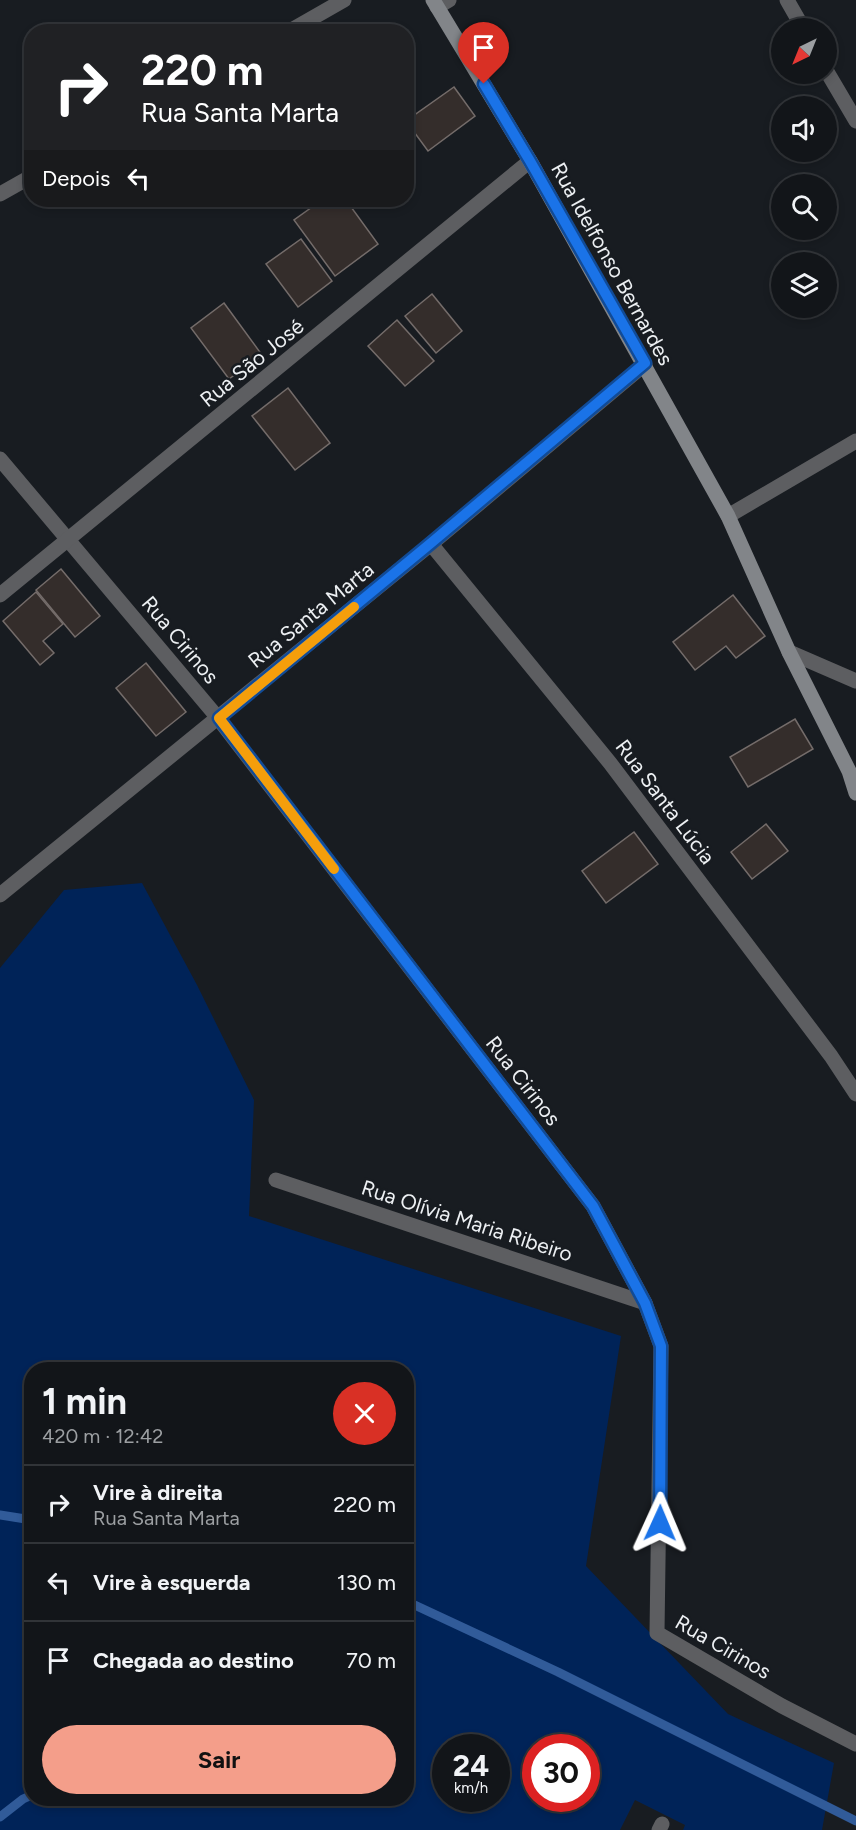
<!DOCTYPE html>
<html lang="pt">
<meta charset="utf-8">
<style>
:root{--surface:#121519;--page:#1f2226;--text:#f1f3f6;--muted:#9c9fa2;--line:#313438;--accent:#f49e8a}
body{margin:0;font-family:Figtree,sans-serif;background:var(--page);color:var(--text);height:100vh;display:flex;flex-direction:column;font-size:22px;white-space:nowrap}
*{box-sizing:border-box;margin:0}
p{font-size:20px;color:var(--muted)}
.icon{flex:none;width:33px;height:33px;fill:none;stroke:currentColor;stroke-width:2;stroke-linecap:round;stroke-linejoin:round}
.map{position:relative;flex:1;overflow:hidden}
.sheet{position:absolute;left:24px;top:1362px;width:390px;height:444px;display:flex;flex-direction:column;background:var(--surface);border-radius:24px;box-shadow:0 3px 9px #0003,0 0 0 2px var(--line)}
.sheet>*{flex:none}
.top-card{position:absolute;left:24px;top:24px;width:390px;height:183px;border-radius:24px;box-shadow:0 3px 9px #0003,0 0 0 2px var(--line);background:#202124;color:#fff;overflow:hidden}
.needle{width:39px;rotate:223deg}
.buttons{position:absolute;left:771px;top:18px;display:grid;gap:12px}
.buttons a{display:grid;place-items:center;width:66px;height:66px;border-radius:50%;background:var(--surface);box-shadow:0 3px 9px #0003,0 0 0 2px var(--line);font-size:30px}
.speed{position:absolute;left:432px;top:1734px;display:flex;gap:12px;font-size:30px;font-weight:700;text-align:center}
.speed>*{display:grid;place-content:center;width:78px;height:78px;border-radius:50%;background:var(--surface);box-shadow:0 3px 9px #0003,0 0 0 2px var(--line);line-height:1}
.speed small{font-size:15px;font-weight:400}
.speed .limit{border:9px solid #d22;background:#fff;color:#111}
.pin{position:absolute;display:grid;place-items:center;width:51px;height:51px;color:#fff;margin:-62px -26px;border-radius:50% 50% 50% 0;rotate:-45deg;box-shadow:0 0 6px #0007}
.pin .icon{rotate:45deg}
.me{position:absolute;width:66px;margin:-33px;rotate:1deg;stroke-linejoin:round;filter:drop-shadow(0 0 4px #0008)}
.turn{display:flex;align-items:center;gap:21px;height:126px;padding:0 18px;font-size:27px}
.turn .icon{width:78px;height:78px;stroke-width:2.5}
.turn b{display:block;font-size:42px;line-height:51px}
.then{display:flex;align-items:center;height:57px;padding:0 18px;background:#0003;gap:12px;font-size:22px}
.round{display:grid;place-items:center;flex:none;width:63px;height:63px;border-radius:32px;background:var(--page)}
.overview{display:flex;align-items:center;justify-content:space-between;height:102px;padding:0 18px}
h1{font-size:36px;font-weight:700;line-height:45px}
.button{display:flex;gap:12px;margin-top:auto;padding:12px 18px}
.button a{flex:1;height:69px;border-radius:36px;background:var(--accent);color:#111;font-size:24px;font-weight:700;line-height:69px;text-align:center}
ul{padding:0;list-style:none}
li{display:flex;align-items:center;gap:18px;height:78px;padding:0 18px;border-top:2px solid var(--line)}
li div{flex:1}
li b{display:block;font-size:22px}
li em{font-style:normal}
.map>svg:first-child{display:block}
</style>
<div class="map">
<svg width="856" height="1830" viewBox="0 0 856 1830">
<rect width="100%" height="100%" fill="#181c21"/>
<!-- green -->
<path fill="#002358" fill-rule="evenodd" d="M142,883l55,102 57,115 -5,116 372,120 -35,230 142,148 106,49 -12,67h-139l2,-5 -50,-25 -15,30h-620v-862l64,-78zM32,1370h374v428h-374zM446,1748h50v50h-50zM536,1748h50v50h-50z"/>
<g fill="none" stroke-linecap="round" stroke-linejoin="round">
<!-- stream -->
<g stroke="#315b99" stroke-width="9">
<polyline points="0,1515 32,1520"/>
<polyline points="406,1601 558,1672 856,1821"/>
<polyline points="0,1817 23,1799 32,1795"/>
</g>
</g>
<!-- building -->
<g fill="#342d2b" stroke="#746c6a" stroke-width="1.5">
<polygon points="454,87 475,116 428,151 406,121"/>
<polygon points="322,200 346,200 378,244 335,276 294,220"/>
<polygon points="301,239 332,281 298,307 266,264"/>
<polygon points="432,294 462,331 436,353 405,316"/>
<polygon points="224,303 262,355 229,379 191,328"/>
<polygon points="397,320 434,361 405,386 368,346"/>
<polygon points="288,388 330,443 295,470 252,416"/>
<polygon points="61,569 100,616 75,637 36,590"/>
<polygon points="36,592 63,624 43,641 54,653 40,665 3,621"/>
<polygon points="733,595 765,636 736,658 726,646 695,670 673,642"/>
<polygon points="146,663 186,712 156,736 116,688"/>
<polygon points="795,719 813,749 748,787 730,757"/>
<polygon points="766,824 788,851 752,879 731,852"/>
<polygon points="634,832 658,864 606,903 582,871"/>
</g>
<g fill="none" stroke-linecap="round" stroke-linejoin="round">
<!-- street -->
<g stroke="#5d5e61" stroke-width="15">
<polyline points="787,0 803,28"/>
<polyline points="437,7 449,0"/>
<polyline points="288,32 344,0"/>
<polyline points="826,70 856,121"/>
<polyline points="0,194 32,176"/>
<polyline points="0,459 218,718 593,1206 645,1303 661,1346 657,1633 782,1706 856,1744"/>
<polyline points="728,516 856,441"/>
<polyline points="431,544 610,763 831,1056 856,1094"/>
<polyline points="0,595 530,161"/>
<polyline points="789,652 856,681"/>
<polyline points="0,895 431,544 645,364"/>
<polyline points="276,1180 645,1303"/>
<polyline points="659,1830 662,1824"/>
</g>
<!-- secondary -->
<polyline stroke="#828589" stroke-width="15" points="433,0 530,161 728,516 789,652 849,771 856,793"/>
</g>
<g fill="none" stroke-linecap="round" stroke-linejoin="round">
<defs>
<polyline id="route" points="484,84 530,161 645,363 431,543 219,718 593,1206 645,1303 661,1346 660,1523"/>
</defs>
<!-- route casing -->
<use href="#route" stroke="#114b97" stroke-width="15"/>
<!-- route -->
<use href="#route" stroke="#1a73e8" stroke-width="10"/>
<!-- slow -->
<polyline stroke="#f59e0b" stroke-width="10" points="334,869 219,718 354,607"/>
</g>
<g text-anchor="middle" stroke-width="5" stroke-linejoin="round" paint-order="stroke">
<!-- street labels -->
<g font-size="21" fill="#edf0f3" stroke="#181c21">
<text transform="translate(612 264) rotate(61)" y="7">Rua Idelfonso Bernardes</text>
<text transform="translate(252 363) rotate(-39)" y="7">Rua São José</text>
<text transform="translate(311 615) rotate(-39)" y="7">Rua Santa Marta</text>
<text transform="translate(180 640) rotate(50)" y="7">Rua Cirinos</text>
<text transform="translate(665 802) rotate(53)" y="7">Rua Santa Lúcia</text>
<text transform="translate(523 1081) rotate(52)" y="7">Rua Cirinos</text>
<text transform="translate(467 1221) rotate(18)" y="7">Rua Olívia Maria Ribeiro</text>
<text transform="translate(723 1647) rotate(30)" y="7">Rua Cirinos</text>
</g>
</g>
</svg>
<div class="buttons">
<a><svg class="needle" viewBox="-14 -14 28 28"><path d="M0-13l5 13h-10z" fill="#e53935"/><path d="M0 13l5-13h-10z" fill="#9c9fa2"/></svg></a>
<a><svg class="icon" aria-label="sound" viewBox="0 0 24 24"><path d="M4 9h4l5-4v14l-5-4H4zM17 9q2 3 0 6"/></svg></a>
<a><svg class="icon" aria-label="search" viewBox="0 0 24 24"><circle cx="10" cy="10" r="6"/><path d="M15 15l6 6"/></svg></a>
<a><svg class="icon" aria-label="layers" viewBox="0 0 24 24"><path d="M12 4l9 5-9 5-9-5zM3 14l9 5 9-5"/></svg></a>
</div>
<div class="speed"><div>24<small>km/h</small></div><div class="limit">30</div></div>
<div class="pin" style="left:484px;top:84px;background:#d93025"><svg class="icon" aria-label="arrive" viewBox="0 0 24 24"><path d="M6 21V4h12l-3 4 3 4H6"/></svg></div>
<svg class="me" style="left:660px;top:1523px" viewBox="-20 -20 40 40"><path d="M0-17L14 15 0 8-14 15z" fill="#1a73e8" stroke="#fff" stroke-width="4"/></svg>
<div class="top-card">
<div class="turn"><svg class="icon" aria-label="right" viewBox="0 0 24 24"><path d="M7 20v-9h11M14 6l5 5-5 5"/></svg><div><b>220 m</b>Rua Santa Marta</div></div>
<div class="then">Depois<svg class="icon" aria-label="left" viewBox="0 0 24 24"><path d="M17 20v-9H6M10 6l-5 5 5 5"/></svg></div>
</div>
<section class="sheet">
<div class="overview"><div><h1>1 min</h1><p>420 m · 12:42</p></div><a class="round" style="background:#d93025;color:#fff"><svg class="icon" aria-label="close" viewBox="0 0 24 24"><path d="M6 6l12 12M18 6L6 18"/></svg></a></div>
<ul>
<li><svg class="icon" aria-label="right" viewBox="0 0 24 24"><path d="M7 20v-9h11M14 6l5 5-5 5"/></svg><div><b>Vire à direita</b><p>Rua Santa Marta</p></div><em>220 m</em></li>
<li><svg class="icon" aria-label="left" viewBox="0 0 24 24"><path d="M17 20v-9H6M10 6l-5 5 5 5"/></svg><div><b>Vire à esquerda</b></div><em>130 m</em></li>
<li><svg class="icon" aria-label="arrive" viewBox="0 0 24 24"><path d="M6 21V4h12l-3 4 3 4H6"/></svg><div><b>Chegada ao destino</b></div><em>70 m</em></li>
</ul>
<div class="button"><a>Sair</a></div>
</section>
</div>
